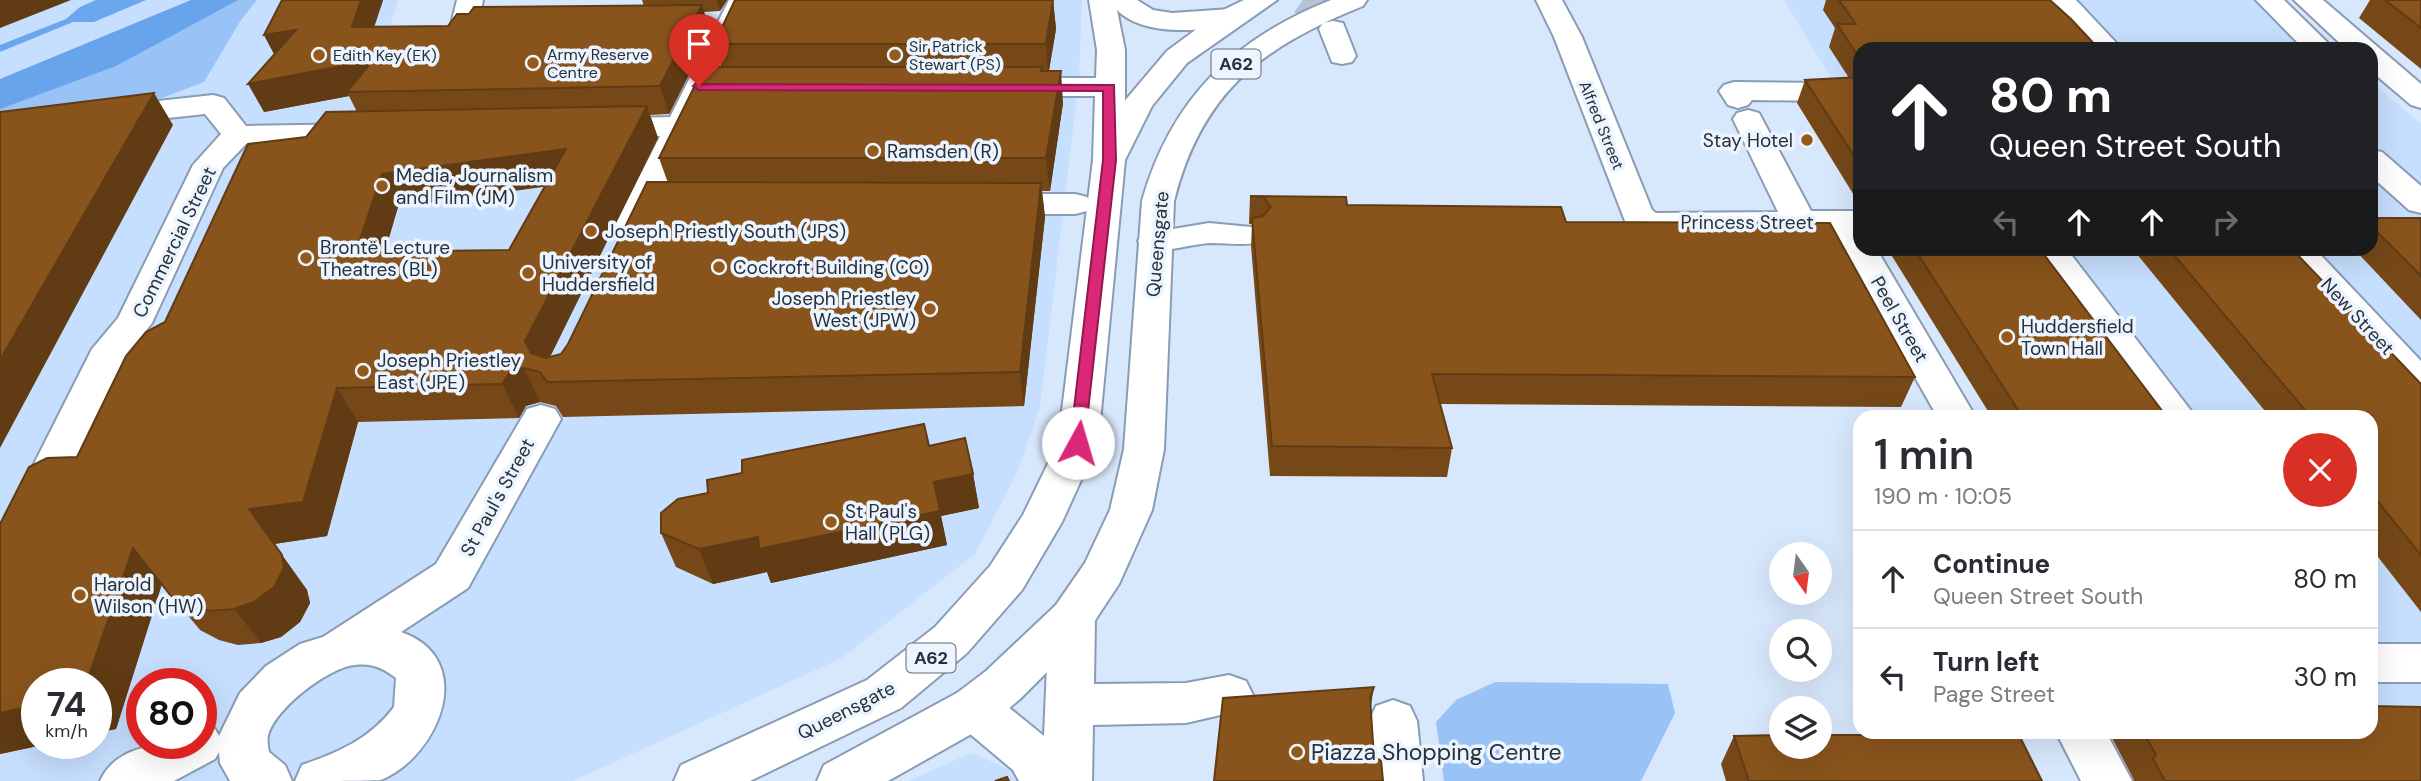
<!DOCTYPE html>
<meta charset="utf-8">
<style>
:root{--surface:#fff;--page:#f7f7f7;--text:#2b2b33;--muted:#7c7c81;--line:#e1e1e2}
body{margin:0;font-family:"DM Sans",sans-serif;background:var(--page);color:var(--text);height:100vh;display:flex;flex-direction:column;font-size:26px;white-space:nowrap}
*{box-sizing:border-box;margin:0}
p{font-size:23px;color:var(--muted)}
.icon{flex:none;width:38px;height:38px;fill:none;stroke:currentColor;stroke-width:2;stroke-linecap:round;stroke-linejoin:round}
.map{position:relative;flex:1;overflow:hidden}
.sheet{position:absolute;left:1853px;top:410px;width:525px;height:329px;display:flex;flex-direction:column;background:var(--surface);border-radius:21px;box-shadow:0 7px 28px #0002}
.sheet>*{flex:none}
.hud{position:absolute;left:1853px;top:42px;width:525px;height:214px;border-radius:21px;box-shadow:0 7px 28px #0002;background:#202124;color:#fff;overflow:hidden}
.needle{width:46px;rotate:166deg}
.fabs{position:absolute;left:1769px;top:542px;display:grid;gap:14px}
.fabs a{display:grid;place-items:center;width:63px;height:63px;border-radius:50%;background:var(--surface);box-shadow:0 7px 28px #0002;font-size:35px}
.speed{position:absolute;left:21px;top:668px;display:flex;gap:14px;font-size:35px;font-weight:700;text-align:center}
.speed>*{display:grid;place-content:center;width:91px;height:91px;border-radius:50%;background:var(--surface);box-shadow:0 7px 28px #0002;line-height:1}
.speed small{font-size:18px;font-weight:400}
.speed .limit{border:10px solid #d22;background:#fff;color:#111}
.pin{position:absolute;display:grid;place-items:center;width:60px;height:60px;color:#fff;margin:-72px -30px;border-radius:50% 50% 50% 0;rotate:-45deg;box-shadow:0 0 7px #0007}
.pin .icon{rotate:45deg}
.me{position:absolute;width:77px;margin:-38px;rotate:6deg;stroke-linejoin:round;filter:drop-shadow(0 0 5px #0008)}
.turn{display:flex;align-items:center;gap:24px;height:147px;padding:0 21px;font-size:32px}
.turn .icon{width:91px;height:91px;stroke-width:2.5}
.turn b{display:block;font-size:49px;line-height:60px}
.lanes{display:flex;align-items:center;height:66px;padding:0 21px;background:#0003;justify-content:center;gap:35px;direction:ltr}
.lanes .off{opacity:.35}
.round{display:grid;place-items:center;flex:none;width:74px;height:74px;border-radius:37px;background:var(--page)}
.overview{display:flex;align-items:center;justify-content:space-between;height:119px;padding:0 21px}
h1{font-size:42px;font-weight:600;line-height:52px}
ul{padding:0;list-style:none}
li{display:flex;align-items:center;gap:21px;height:98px;padding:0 21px;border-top:2px solid var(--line)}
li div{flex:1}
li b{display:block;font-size:26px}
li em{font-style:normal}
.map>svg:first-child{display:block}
</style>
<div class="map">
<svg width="2421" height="781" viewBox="0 0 2421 781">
<rect width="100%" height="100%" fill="#d8e8fc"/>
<!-- built -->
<g fill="#c6dffe" fill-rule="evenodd">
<path d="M0,0h398l-36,115 302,18 70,-133h348l-3,79 -39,328 -22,64 -43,83 -133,104 -269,123h-573zM37,684h59v60h-59zM142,684h59v60h-59z"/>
<polygon points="1784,0 2278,0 2335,49 1860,49 1860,126"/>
<polygon points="2371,81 2421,124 2421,781 2093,781 2068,732 2371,732 2371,416 2187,416 2060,249 2371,248"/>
<polygon points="971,753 1021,774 1045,781 908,781"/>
</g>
<!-- green -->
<g fill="#99c3f7">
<polygon points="222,0 257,0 241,20 204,82 162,98 0,120 0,91"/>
<polygon points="1495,682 1668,684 1675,713 1641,781 1444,781 1436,722 1456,700"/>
</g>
<!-- forest -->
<polygon fill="#68a4ec" points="191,0 238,0 116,66 0,109 0,79"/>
<!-- water -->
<polygon fill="#6ba7ef" points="96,0 146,0 94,22 73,22 0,52 0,45 66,19 80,7"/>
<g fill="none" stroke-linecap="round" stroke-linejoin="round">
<!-- minor-tunnel -->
<polyline stroke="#b5c3d5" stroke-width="30" stroke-dasharray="30 15" stroke-linecap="butt" points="1303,0 1318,11 1333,29"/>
<defs>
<g id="minor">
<polygon points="457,0 483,0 480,16 515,18 519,24 515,30 455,30 451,24"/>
<polygon points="729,0 755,0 647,229 642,236 630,239 618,236 613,229 660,136 603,137 592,134 588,128 592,122 603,119 670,117"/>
<path d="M1089,0h48l16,10 19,3 59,-4 10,2 4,6 -4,6c-35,8 -96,15 -124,-13l8,40v110l-5,7 -11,2 -11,-2 -5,-7 2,-64h-85l-10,-3 -5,-6 5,-6 10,-3h86l1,-28z"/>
<polygon points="1536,0 1562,0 1582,37 1652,210 1656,213 1778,212 1733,119 1737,113 1748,110 1759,113 1811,211 1860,211 1860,248 1876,248 1975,416 1937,416 1832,231 1656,233 1632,227 1625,221 1554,37"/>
<polygon points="2048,0 2076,0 2122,49 2092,49"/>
<polygon points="2256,0 2284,0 2334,49 2304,49"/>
<polygon points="2294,0 2323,0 2421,84 2421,108 2411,105 2371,71 2371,49 2346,49"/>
<polygon points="1333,21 1343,23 1356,56 1352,62 1342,64 1332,62 1319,29 1323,23"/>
<polygon points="1734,82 1824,83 1834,86 1839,92 1834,98 1824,101 1752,100 1748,105 1738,108 1728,105 1719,91 1724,85"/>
<polygon points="213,95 224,98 246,126 361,124 372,127 376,133 372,139 361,142 246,144 223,168 152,323 127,354 22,574 16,586 0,591 0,531 92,349 118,318 193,165 221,134 205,114 112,124 101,121 97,115 101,109 112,106"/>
<polygon points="2371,150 2382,152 2421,186 2421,213 2409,210 2371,176"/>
<polygon points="990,194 1075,194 1087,197 1091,204 1087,211 1075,214 990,214 978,211 974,204 978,197"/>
<path d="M1209,223l53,5 5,7 -5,7c-17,4 -34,1 -51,1 -23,1 -45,11 -68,5l-5,-7 5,-7z"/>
<polygon points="2031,248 2066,248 2195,416 2155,416"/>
<polygon points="2278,248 2314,248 2421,361 2421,397 2407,393"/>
<path d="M541,405l14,4 6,10 -93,169 -67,44c78,27 38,124 -20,148 -14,1 -68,1 -86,1l7,-16c37,-13 68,-26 92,-58l2,-29c-13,-10 -24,-15 -41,-13 -26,2 -81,44 -87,71 -1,5 0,11 1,16l16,13 7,16h-62l-10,-18 -1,-11 -4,7 -41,22h-74c18,-39 64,-37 101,-37v-20l14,5 4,7 21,-43 26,-27 34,-22 23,-7 113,-73 91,-155z"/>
<polygon points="1072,600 1088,605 1095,618 1094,684 1186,683 1229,675 1246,681 1253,695 1246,709 1186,723 1093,725 1092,781 1019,781 1013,770 957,723 950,708 957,693 974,687 991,693 1044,736 1049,618 1056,605"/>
<rect x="2371" y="644" width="50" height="38"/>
<polygon points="1393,700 1410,706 1417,721 1423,781 1373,781 1369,721 1376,706"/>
<polygon points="2056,732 2106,732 2132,781 2081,781"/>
</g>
<g id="highway">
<polygon points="1244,0 1277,0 1187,63 1152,106 1125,160 1098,443 1062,522 1022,590 967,653 901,708 750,781 674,781 681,765 867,680 935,627 990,566 1023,515 1058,443 1093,160 1123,103 1167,51 1221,11"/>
<path d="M1331,0h36l-4,6c-101,41 -161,85 -189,195l-10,248 -12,61 -33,74 -31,47 -68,68 -29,24 -103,58h-71l7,-16 133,-72 29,-22 70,-66 29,-42 25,-53 14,-61 18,-248c29,-102 91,-162 189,-201z"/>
</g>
</defs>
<!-- minor casing -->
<use href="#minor" stroke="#8a9cb4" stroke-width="4"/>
<!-- highway casing -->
<use href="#highway" stroke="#8a9cb4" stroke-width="4"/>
<!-- minor -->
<use href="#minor" fill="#fff" fill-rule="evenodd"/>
<!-- highway -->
<use href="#highway" fill="#fff" fill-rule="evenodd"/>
</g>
<!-- wall -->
<g fill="#764818" fill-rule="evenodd">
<path d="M282,0h101l-9,27 74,-1 196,-20 -2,-6h85l-7,11 -16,1 6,21 -41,81 -19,1 8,23 -108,219 11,-3 7,-10 100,-161 -9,-25 62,-91 -7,-23 339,-44 3,29 -7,42 14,32 -13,88h-8l3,26 -21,189 -461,11 -7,-11 -16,-4 -14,4 -7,12 -161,4 -31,114 -53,8 33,46 3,13 -10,19 -19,15 -20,6 -23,2 -19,-5 -19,-10 -38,-46 -46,145 -79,15h10l-47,10v-230l77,-67 88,-135 141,-185 51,-25 -8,-16 -85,16 10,-58 -10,-19zM545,186l-36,64 -124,2 13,-45z"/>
<polygon points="1826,0 2050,0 1860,49 1860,205 1797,103 1805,80 1849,78 1829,47 1835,28 1823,10"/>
<polygon points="2370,0 2421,0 2421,69 2359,18"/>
<polygon points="1250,196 1347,205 1566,222 1915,377 1901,407 1440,404 1452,448 1447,477 1270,476 1251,246 1252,224 1249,224"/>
<polygon points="2371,218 2421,218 2421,320 2353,248 2371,248"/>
<polygon points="1887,248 2039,248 2166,416 1991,416"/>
<polygon points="2132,248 2291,248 2421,384 2421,612 2371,548 2371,416 2269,416"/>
<polygon points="929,446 973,474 979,508 941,516 947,545 771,583 767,572 713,584 676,567 661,533 708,493 742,473"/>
<polygon points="2109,732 2371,732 2421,781 2133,781 2134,780"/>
<polygon points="1734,736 2042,781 1726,781 1721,764"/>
</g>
<!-- shaded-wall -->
<g fill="#603b14">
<polygon points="0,0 71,0 0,28"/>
<polygon points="361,0 383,0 365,55 352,27"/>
<polygon points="717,0 727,0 720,11"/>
<polygon points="1053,0 1056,29 1048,75 1046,44"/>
<polygon points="702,5 710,33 669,114 660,86"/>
<polygon points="296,30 279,63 264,35"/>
<polygon points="373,60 347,92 349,96 264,112 248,84"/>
<polygon points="1061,71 1063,103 1050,191 1046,158"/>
<polygon points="154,93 173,125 0,448 0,360"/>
<polygon points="647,106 658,138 541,375 525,341"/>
<polygon points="566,149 579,182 398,207 374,286 356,252 382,174"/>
<polygon points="1041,183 1045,217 1024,406 1020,372"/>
<polygon points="524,368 540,402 526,406 519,418 502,384 510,372"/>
<polygon points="337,388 358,422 327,536 274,544 249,509"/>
<polygon points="973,474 979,508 941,516 947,545 771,583 767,572 713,584 699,549 934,482"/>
<polygon points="133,548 162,583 116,729 96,733 96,684 86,684"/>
<polygon points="282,555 307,590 310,603 300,622 281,637 261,643 234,609"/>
<polygon points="1374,687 1370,711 1370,697"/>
<polygon points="37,705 37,744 47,744 0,754 0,713"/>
</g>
<!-- building -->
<g fill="#89541c" stroke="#603b14" stroke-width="2" fill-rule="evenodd">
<polygon points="282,0 361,0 352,27 448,26 457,14 469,14 474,7 702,5 660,86 347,92 373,60 248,84 296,30 264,35"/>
<polygon points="735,0 1053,0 1046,44 714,44"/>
<polygon points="1839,0 2050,0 2071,19 2099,49 1860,49 1860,59 1837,24 1856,24"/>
<polygon points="2385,0 2421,0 2421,28"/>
<polygon points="704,67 1042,67 1041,71 1061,71 1046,158 659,158"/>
<polygon points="1860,77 1860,165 1805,80"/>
<polygon points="154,93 0,360 0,112"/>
<path d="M647,106l-122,235 6,12 15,5 15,-4 7,-10 79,-162 394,1 -21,189 -473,10 -7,-10 -16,-4 -14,4 -8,12 -165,4 -34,114 -54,7 33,46 2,13 -10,19 -20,15 -20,7 -24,2 -19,-5 -20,-10 -38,-48 -47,136h-49v21l-37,8v-189l29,-57 18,-9 30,-1 49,-101 20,-24 19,-10 83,-178 58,-7 20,-25zM566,149l-57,101 -153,2 26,-78z"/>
<polygon points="1250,196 1346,197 1347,205 1561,207 1566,222 1830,223 1915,377 1432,374 1452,448 1272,446 1252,218 1263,216 1271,207 1263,197"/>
<polygon points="2371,218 2421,218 2421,276 2371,226"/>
<polygon points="1914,248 2039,248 2166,416 2022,416"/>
<polygon points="2168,248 2291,248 2421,384 2421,555 2371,493 2371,416 2310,416"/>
<polygon points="924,424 929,446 965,438 973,474 934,482 940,511 759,549 758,537 699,549 661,533 661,513 678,499 708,493 707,480 742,473 742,460"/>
<polygon points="1374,687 1370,697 1374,758 1381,760 1383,781 1214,781 1223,698"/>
<polygon points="2371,706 2421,707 2421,781 2165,781 2153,759 2156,755 2143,732 2371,732"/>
<polygon points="1782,735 1782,747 1820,747 1820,735 2019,735 2042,781 1749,781 1734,736"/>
<polygon points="1007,777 1009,781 995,781"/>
</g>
<!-- route -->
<polygon fill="#db2777" stroke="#8e194d" stroke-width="2" points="695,84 1114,85 1116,160 1084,447 1078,449 1070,443 1103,160 1103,91 699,90 693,86"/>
<!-- markers -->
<g fill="#955919" stroke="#ecf5ff" stroke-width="2.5">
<circle cx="319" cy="55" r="7"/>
<circle cx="895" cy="55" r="7"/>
<circle cx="533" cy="63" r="7"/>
<circle cx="1807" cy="140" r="7"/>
<circle cx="873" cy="151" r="7"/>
<circle cx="382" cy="186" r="7"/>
<circle cx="591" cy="231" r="7"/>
<circle cx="306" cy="258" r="7"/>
<circle cx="719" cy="267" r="7"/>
<circle cx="528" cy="273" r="7"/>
<circle cx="930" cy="309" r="7"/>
<circle cx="2007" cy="337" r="7"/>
<circle cx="363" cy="371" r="7"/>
<circle cx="831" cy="522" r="7"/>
<circle cx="80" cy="595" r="7"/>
<circle cx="1297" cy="752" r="7"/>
</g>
<g text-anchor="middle" stroke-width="7" stroke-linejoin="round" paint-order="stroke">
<!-- far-poi labels -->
<g font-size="16" fill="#283039" stroke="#ecf5ff" text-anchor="start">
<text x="909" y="52">Sir Patrick<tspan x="909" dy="18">Stewart (PS)</tspan></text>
<text x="547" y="60">Army Reserve<tspan x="547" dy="18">Centre</tspan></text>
<text x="333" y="61">Edith Key (EK)</text>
</g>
<!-- far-street labels -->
<g font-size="16" fill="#283039" stroke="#ecf5ff">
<text transform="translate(1602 125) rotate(68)" y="6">Alfred Street</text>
</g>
<!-- shield labels -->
<g fill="#ecf5ff" stroke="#636b74" stroke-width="2">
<rect x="1211.5" y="49.5" width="49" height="29" rx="5"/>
<rect x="906.5" y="643.5" width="49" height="29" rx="5"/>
</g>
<g font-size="18" font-weight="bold" fill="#283039">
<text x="1236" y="70">A62</text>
<text x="931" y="664">A62</text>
</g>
<!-- poi labels -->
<g font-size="19" fill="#283039" stroke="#ecf5ff" text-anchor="start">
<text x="1793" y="147" text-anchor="end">Stay Hotel</text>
<text x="887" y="158">Ramsden (R)</text>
<text x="396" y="182">Media, Journalism<tspan x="396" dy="22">and Film (JM)</tspan></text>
<text x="605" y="238">Joseph Priestly South (JPS)</text>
<text x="320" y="254">Brontë Lecture<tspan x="320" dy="22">Theatres (BL)</tspan></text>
<text x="542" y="269">University of<tspan x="542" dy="22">Huddersfield</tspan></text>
<text x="733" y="274">Cockroft Building (CO)</text>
<text x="916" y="305" text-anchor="end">Joseph Priestley<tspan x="916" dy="22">West (JPW)</tspan></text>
<text x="2021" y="333">Huddersfield<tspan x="2021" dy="22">Town Hall</tspan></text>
<text x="377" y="367">Joseph Priestley<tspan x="377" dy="22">East (JPE)</tspan></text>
<text x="845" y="518">St Paul's<tspan x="845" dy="22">Hall (PLG)</tspan></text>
<text x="94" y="591">Harold<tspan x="94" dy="22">Wilson (HW)</tspan></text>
</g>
<!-- street labels -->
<g font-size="19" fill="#283039" stroke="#ecf5ff">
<text x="1747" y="229">Princess Street</text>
<text transform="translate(174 242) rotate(-64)" y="7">Commercial Street</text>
<text transform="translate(1157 244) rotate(-85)" y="7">Queensgate</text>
<text transform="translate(2358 316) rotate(47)" y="7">New Street</text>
<text transform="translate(1900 319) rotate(60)" y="7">Peel Street</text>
<text transform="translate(497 497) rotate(-61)" y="7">St Paul's Street</text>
<text transform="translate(846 710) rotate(-27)" y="7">Queensgate</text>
</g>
<!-- near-poi labels -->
<g font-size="23" fill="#283039" stroke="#ecf5ff" text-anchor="start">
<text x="1311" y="760">Piazza Shopping Centre</text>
</g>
</g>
</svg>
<div class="fabs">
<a><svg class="needle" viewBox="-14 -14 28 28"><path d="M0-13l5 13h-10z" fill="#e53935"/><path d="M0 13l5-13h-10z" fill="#7c7c81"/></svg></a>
<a><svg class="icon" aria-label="search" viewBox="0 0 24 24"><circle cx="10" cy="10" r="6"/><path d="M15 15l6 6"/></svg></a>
<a><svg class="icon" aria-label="layers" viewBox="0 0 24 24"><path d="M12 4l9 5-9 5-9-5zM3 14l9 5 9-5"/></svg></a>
</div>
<div class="speed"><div>74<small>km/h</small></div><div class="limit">80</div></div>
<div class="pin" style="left:699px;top:86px;background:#d93025"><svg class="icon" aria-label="arrive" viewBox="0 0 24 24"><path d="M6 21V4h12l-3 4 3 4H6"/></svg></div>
<svg class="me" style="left:1078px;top:443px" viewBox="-20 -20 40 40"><circle r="19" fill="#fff"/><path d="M0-13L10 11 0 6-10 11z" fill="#db2777"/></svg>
<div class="hud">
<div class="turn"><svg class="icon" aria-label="ahead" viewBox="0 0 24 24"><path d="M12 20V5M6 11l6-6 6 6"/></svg><div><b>80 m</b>Queen Street South</div></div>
<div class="lanes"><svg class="icon off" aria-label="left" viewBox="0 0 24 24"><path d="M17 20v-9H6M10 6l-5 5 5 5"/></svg><svg class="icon" aria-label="ahead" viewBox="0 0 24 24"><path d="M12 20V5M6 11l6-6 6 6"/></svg><svg class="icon" aria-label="ahead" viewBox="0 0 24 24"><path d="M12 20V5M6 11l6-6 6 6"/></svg><svg class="icon off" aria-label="right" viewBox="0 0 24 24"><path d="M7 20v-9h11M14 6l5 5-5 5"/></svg></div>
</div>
<section class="sheet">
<div class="overview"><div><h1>1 min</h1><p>190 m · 10:05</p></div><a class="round" style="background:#d93025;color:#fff"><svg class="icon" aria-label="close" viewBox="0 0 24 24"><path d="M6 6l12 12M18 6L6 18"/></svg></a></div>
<ul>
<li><svg class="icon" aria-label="ahead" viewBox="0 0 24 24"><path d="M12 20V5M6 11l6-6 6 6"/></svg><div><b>Continue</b><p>Queen Street South</p></div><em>80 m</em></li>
<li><svg class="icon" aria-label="left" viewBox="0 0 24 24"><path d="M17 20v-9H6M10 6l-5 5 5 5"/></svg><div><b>Turn left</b><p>Page Street</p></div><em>30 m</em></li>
</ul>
</section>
</div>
